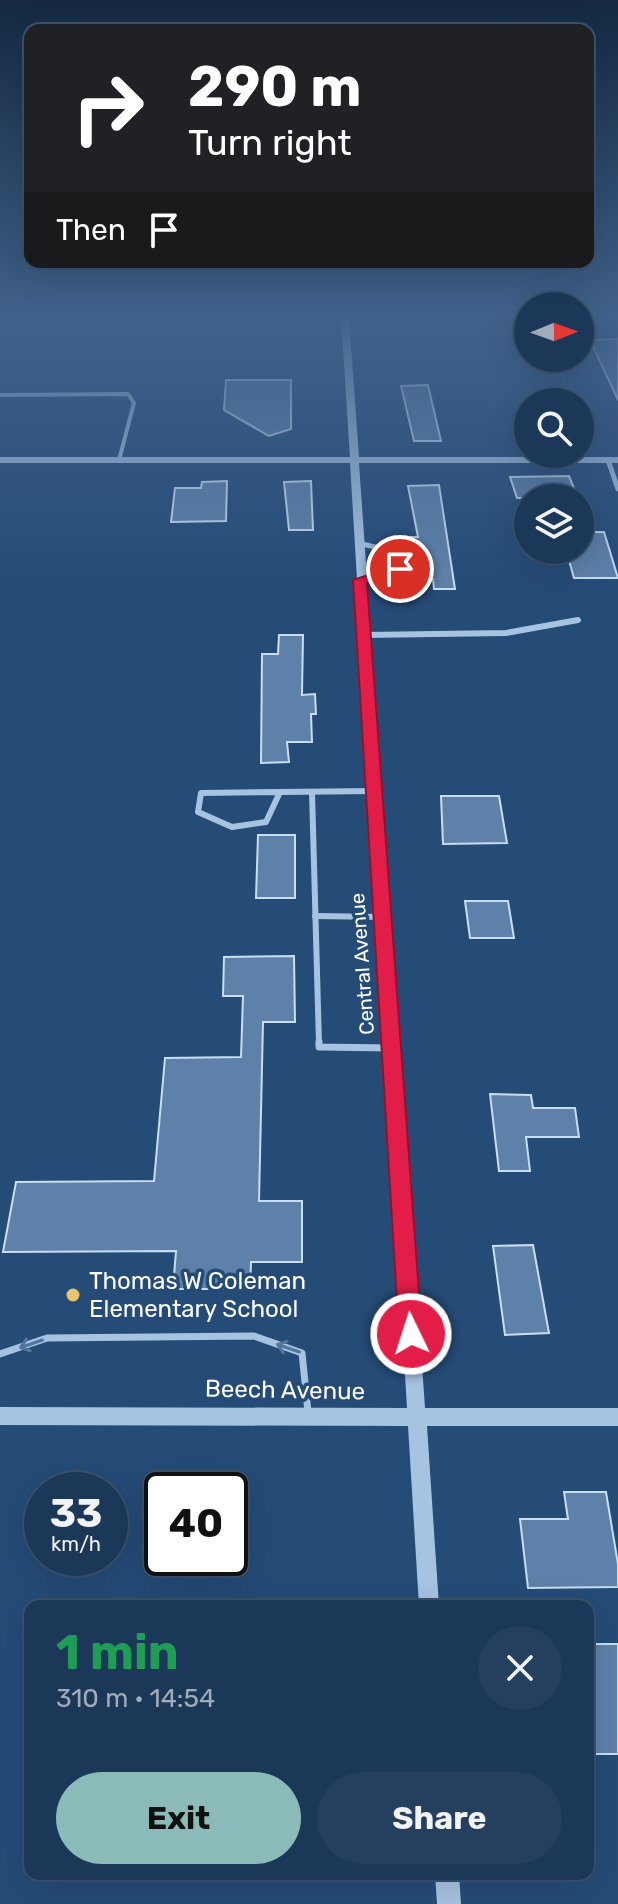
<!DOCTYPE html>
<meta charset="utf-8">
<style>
:root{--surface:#1c3859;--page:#253f5f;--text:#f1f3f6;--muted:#a0acba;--line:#3a526f;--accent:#8bbbb9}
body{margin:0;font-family:Rubik,sans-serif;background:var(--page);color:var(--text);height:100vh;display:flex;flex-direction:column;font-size:30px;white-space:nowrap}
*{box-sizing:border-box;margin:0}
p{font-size:26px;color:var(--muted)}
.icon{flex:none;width:44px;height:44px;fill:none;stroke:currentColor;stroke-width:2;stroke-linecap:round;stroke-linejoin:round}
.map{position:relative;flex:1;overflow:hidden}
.sheet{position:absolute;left:24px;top:1600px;width:570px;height:280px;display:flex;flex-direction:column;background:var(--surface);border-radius:16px;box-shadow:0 8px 32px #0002,0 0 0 2px var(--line)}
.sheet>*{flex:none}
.guide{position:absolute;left:24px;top:24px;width:570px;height:244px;border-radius:16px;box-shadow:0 8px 32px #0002,0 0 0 2px var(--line);background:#202124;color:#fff;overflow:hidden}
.needle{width:52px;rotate:89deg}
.controls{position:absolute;left:514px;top:292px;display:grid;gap:16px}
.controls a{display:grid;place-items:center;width:80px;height:80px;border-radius:50%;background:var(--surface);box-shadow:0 8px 32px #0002,0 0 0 2px var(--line);font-size:40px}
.speed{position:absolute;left:24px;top:1472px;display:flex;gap:16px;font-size:40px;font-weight:700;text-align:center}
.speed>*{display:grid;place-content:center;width:104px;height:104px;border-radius:50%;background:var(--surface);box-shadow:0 8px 32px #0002,0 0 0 2px var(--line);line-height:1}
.speed small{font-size:20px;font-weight:400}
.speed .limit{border:4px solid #111;border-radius:12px;background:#fff;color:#111}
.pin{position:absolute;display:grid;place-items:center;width:68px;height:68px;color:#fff;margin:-34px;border:4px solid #fff;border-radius:50%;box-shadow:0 2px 8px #0007}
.me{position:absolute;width:88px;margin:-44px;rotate:356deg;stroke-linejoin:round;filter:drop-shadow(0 0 6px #0008)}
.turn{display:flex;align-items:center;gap:28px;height:168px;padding:0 32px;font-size:36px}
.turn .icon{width:104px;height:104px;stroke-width:2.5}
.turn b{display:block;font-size:56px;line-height:68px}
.then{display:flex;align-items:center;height:76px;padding:0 32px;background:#0003;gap:16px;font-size:30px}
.round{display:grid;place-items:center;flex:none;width:84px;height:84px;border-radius:42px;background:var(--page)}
.summary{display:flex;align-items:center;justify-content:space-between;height:136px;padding:0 32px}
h1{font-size:48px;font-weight:700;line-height:60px;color:#1e9e55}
.cta{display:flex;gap:16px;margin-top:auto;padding:16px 32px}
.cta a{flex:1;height:92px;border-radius:48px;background:var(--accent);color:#111;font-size:32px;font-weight:700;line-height:92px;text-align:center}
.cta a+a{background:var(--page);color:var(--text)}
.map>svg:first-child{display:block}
</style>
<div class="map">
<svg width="618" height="1904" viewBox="0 0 618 1904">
<rect width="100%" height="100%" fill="#254b77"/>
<!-- building -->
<g fill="#5e81a9" stroke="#c9ddf2" stroke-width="2">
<polygon points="618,339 618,400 590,340"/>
<polygon points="226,380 291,380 291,429 269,436 224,410"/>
<polygon points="428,385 441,441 414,441 401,386"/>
<polygon points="569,476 578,498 517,498 510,477"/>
<polygon points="227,481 226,521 171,522 175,488 201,488 202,482"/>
<polygon points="311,481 313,530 289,530 284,482"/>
<polygon points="439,485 455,589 434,589 433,579 414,579 410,537 418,537 408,486"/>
<polygon points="580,532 604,532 618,578 574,578 566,550 580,550"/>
<polygon points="279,635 303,635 302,695 315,694 316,714 311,714 312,742 287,742 289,762 261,763 262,654 278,654"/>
<polygon points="441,796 499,796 507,843 443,844"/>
<polygon points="258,835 295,835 295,898 256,898"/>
<polygon points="465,901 508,901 514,938 470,938"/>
<polygon points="294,956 295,1022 263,1022 259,1201 302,1201 302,1262 251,1262 250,1289 173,1289 176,1251 3,1252 16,1182 154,1181 165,1058 241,1057 243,996 223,996 224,957"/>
<polygon points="490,1094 531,1095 533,1108 575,1108 579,1137 526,1137 530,1171 499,1171"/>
<polygon points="533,1245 549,1333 505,1335 493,1246"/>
<polygon points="564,1492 606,1492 618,1564 618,1587 528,1588 520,1519 568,1519"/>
<rect x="588" y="1644" width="30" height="110"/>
</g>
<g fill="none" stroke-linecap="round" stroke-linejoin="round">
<!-- service-far3 -->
<polyline stroke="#a6c3e2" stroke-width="4" points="0,395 128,394 134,403 119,460"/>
<!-- service-far2 -->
<polyline stroke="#a6c3e2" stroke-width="5" points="358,543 396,552 400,569 386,576 360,580"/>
<!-- service-far1 -->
<g stroke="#a6c3e2" stroke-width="6">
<polygon points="280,792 266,822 232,827 198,812 201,793"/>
<polyline points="280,792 374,791"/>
<polyline points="312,792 319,1044"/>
<polyline points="315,916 383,917"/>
</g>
<!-- service -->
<g stroke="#a6c3e2" stroke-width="7">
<polyline points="319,1042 319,1047 391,1048"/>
<polyline points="0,1354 47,1338 254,1336 302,1353 308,1412"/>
</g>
<!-- minor-far1 -->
<polyline stroke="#a6c3e2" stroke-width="5" points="608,460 618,489"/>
<!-- minor -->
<polyline stroke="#a6c3e2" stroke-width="6" points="364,635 506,633 578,620"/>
<!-- tertiary -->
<g fill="#a6c3e2" fill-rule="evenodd">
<polygon points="341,318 349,318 359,457 618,457 618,463 359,463 425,1408 618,1408 618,1426 427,1426 439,1606 419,1606 408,1426 0,1425 0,1407 407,1408 350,463 0,463 0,457 350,457"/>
<polygon points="435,1874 459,1874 461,1904 437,1904"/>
</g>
</g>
<!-- one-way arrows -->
<defs><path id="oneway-shaft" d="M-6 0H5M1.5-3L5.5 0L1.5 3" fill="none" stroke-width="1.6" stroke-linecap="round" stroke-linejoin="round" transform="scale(2)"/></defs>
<g stroke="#52759c">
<use href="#oneway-shaft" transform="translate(31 1344) rotate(161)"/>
<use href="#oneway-shaft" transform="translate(288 1348) rotate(-161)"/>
</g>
<!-- sky -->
<linearGradient id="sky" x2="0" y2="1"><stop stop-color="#142941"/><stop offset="0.54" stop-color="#40618a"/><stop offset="1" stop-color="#40618a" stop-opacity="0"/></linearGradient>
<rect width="618" height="585" fill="url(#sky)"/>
<!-- route -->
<polygon fill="#e11d48" stroke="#92132f" stroke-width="2" points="396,566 407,569 390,579 367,583 422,1334 419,1342 411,1345 402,1342 399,1334 353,580"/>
<!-- markers -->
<circle fill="#ebc36b" stroke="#254b77" stroke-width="3" cx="73" cy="1295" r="8"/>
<g text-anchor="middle" stroke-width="7" stroke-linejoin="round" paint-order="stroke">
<!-- street labels -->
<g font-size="20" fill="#fff" stroke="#254b77">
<text transform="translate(362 964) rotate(-94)" y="7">Central Avenue</text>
</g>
<!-- near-poi labels -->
<g font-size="24" fill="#fff" stroke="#254b77" text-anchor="start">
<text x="89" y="1289">Thomas W Coleman<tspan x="89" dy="28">Elementary School</tspan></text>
</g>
<!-- near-street labels -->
<g font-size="24" fill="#fff" stroke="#254b77">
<text transform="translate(285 1390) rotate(1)" y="8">Beech Avenue</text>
</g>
</g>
</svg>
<div class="controls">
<a><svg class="needle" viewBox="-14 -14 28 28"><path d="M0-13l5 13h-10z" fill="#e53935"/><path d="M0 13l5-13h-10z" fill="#a0acba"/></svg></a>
<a><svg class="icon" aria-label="search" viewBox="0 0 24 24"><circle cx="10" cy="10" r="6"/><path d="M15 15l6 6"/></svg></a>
<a><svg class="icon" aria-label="layers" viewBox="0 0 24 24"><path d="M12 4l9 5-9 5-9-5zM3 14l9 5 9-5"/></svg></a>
</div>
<div class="speed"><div>33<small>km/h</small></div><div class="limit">40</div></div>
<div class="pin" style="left:400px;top:569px;background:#d93025"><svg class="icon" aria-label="arrive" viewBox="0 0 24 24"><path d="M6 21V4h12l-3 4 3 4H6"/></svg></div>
<svg class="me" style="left:411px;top:1334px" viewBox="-20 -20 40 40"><circle r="17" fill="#e11d48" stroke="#fff" stroke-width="3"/><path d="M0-11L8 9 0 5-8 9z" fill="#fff"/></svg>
<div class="guide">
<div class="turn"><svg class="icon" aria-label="right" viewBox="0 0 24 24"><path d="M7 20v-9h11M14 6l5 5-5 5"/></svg><div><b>290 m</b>Turn right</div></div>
<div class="then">Then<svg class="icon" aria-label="arrive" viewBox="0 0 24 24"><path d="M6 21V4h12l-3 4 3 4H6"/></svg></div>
</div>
<section class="sheet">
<div class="summary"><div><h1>1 min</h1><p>310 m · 14:54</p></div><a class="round"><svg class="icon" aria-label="close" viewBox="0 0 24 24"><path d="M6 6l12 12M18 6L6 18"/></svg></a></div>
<div class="cta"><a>Exit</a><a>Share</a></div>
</section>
</div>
